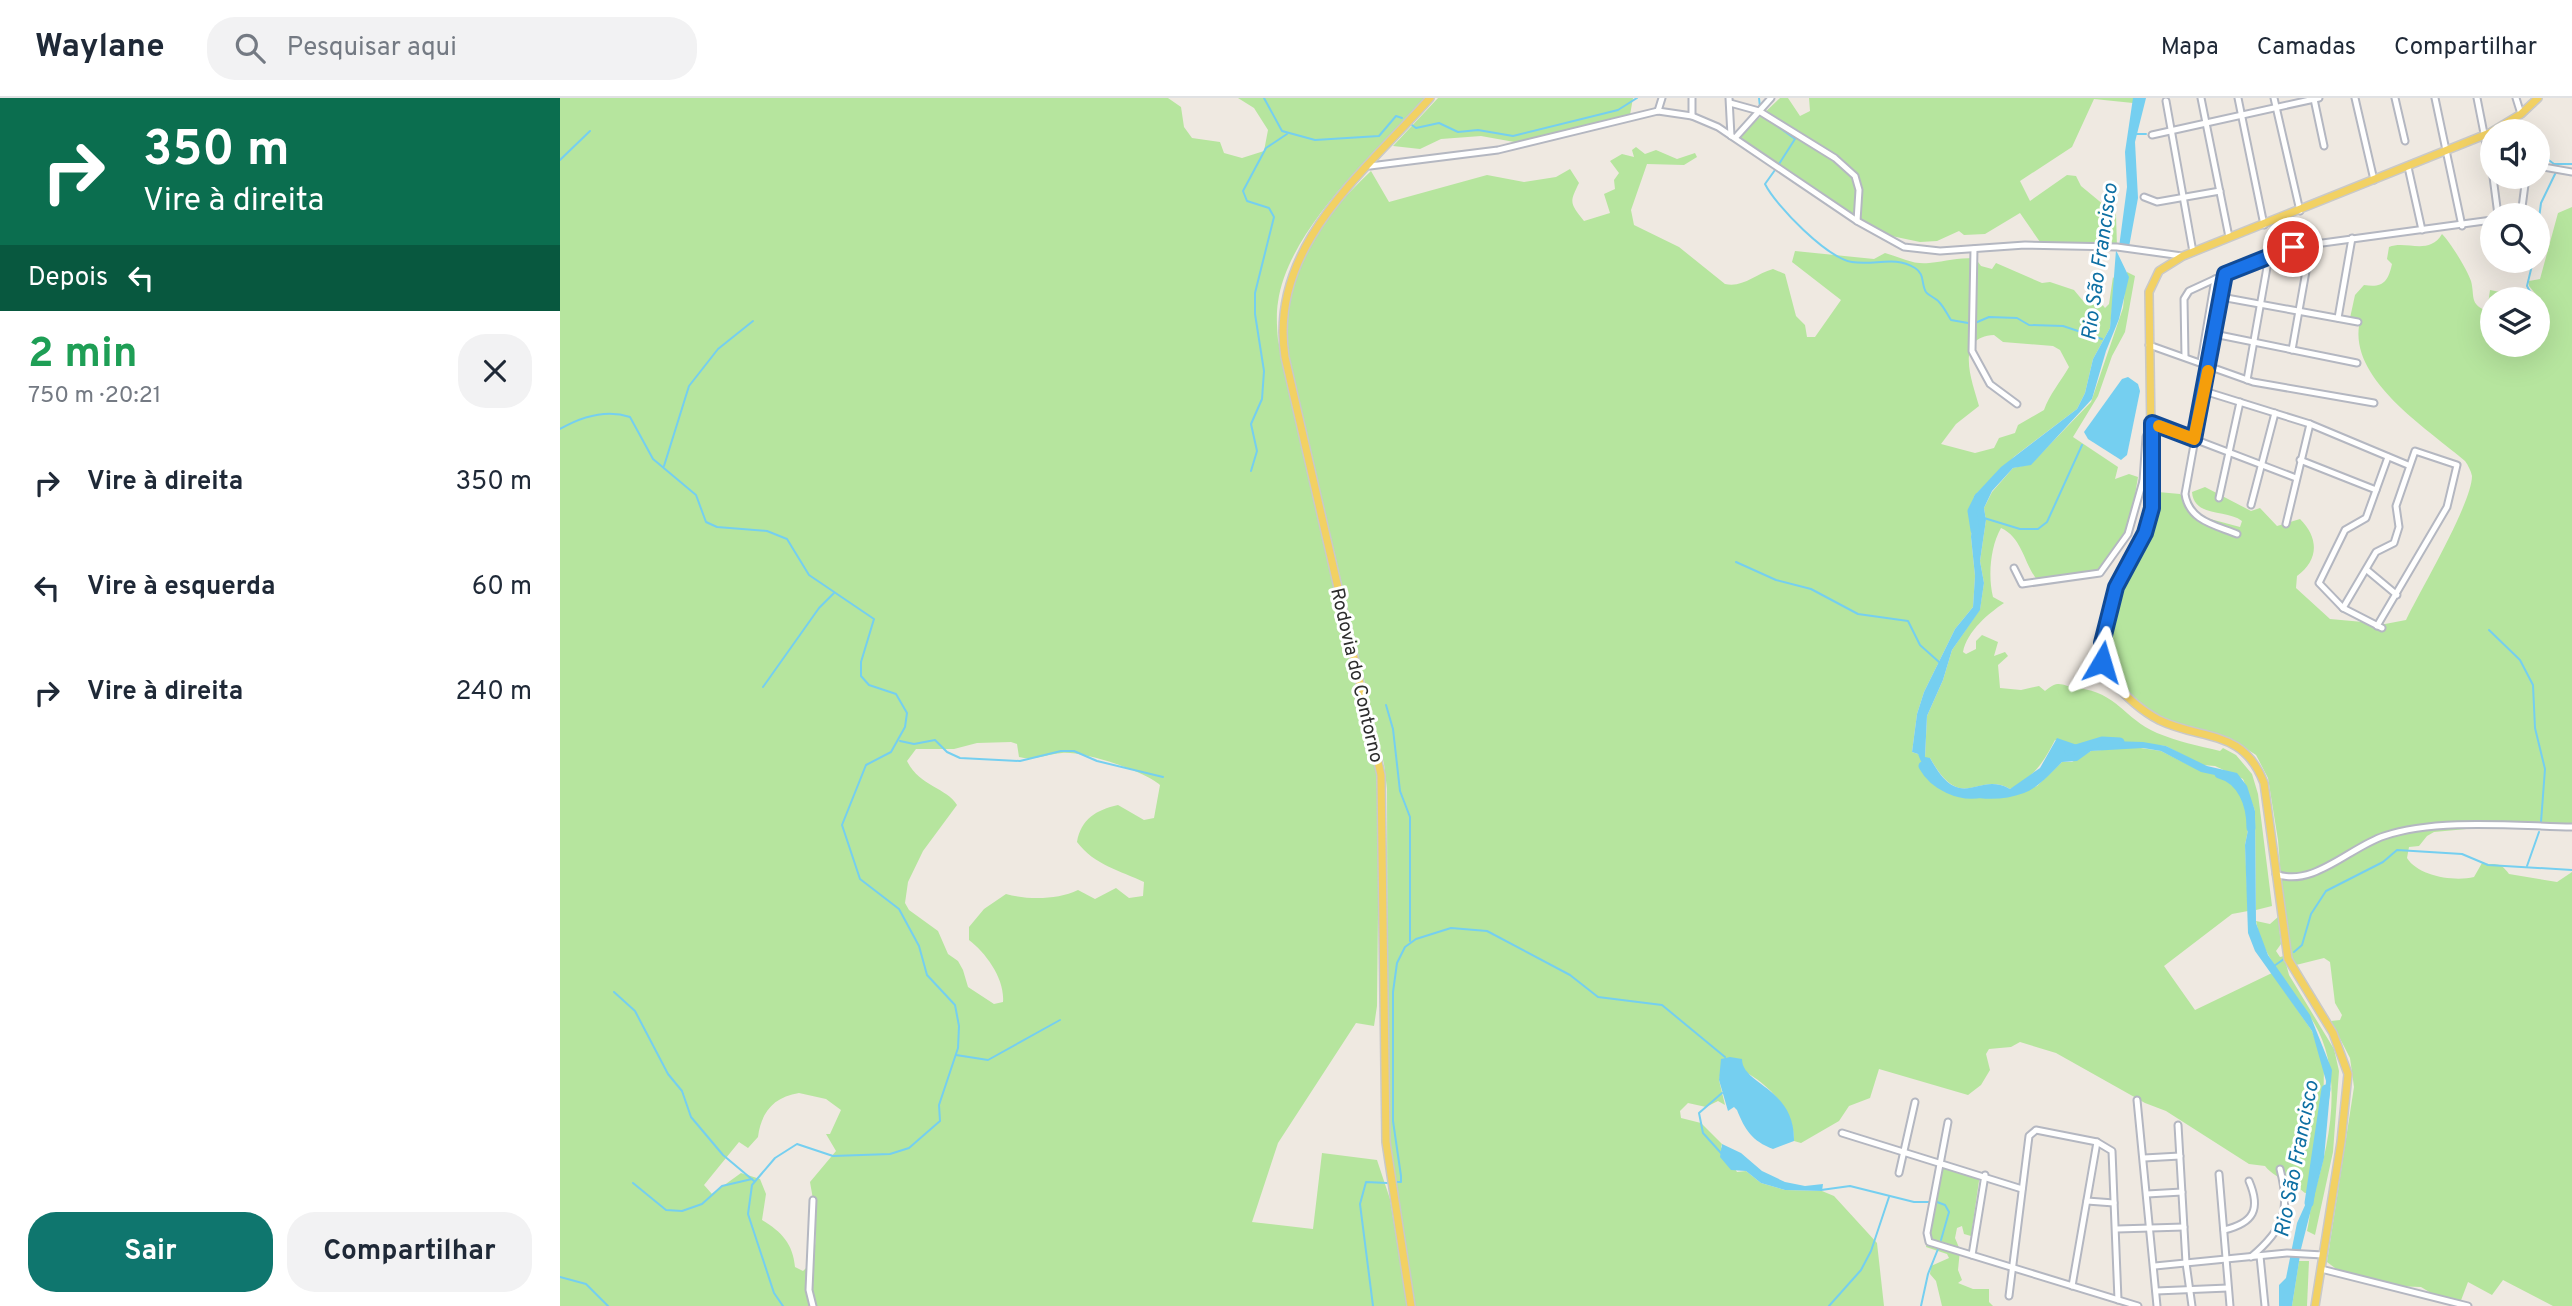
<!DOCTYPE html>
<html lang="pt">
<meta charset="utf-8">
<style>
:root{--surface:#fff;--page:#f2f2f3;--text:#1f2937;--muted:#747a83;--line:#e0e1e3;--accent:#0f766e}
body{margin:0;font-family:Overpass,sans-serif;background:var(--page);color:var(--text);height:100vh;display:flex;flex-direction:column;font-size:26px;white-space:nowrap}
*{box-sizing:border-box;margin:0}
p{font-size:23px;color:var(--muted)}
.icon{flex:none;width:38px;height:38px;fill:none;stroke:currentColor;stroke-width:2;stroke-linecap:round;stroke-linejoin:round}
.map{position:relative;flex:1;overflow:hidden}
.side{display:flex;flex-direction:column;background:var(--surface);width:560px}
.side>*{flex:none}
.guide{background:#0b6e4f;color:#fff;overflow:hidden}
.tools{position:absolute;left:1920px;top:21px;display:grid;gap:14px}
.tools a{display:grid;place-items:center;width:70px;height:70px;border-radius:50%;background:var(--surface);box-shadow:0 7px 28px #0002;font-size:35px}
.pin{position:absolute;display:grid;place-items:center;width:60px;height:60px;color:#fff;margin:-30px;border:4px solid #fff;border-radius:50%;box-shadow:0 2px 7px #0007}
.me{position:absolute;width:77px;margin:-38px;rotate:7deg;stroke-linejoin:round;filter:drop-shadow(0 0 5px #0008)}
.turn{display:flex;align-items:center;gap:24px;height:147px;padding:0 28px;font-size:32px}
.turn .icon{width:91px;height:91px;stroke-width:2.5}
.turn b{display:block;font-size:49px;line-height:60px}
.then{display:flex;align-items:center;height:66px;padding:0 28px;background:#0003;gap:14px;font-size:26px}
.round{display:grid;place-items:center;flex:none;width:74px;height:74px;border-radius:28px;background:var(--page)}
.head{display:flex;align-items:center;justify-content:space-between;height:119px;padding:0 28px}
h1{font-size:42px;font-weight:700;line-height:52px;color:#1e9e55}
.primary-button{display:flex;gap:14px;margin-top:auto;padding:14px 28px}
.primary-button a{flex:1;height:80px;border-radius:28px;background:var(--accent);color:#fff;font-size:28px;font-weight:700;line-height:80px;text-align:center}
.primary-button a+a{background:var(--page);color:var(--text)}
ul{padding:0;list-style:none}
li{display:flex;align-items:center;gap:21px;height:105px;padding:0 28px}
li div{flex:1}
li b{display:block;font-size:26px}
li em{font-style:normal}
header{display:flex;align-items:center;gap:42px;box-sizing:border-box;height:98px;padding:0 35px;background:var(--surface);border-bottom:2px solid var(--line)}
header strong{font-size:33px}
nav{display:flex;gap:38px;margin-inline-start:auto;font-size:24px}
.search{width:490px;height:63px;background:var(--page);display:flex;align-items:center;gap:18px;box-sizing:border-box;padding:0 24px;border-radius:28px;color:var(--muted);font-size:26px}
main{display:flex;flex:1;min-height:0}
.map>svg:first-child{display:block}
</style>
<header>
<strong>Waylane</strong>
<div class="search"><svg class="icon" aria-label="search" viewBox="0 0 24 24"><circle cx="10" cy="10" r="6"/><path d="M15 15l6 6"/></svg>Pesquisar aqui</div>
<nav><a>Mapa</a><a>Camadas</a><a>Compartilhar</a></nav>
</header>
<main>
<section class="side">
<div class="guide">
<div class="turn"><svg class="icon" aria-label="right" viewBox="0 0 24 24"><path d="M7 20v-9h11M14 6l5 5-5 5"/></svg><div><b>350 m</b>Vire à direita</div></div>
<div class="then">Depois<svg class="icon" aria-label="left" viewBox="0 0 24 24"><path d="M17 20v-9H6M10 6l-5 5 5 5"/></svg></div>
</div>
<div class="head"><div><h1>2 min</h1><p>750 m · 20:21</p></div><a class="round"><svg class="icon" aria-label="close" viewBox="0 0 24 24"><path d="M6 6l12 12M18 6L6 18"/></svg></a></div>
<ul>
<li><svg class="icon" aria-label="right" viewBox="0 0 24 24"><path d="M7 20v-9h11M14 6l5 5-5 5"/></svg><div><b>Vire à direita</b></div><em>350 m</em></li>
<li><svg class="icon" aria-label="left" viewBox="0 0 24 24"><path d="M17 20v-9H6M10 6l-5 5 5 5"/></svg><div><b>Vire à esquerda</b></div><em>60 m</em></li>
<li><svg class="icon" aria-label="right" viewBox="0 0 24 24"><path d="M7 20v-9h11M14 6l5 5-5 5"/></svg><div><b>Vire à direita</b></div><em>240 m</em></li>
</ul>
<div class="primary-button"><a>Sair</a><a>Compartilhar</a></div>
</section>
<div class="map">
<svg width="2012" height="1208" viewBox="0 0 2012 1208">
<rect width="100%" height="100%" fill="#efe9e1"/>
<!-- green -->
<g fill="#b6e59e" fill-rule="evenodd">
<path d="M0,0h608l13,9 3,20 8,11 28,4 4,11 18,5 22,-7 4,-21 -14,-22 -16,-10h188c-49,52 -138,131 -148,204 -2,12 -1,25 0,38l97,418 4,63 -2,185 -3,20 -18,-3 -78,120 -26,79 61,7 9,-76 55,7 13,39 17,107h-847zM451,644l6,2 2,13c16,4 27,-3 43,-4 21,-2 83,18 98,32l-6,33 -10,2 -26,-15c-22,5 -37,14 -41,37 17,23 44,29 67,40l-1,14 -14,2 -13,-10 -21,11 -17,-9c-21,10 -50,10 -72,4l-22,15 -15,18v13c17,13 36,39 34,62l-9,2 -26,-17 -5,-17 -5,-9 -10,-7 -10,-23 -29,-21 -4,-7 3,-21 15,-31 34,-46c-10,-17 -38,-19 -50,-44l9,-12h38l23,-6zM239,995l27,6 15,11 -11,24h-4l10,17 -26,31c4,23 14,72 -7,89l-8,-4c-2,-23 -13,-35 -33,-47l4,-26 -6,-15 -19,-6 -29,21 -8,-9 35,-43 9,6 10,-11c3,-24 15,-40 41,-44z"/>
<polygon points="878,0 1073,0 1070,17 960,45 921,38 881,41 860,51 833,48"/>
<polygon points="1220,0 1228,0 1240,18 1250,13 1249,0 1573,0 1573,5 1534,1 1512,49 1460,83 1470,103 1507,77 1516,78 1521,88 1556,117 1557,149 1480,144 1460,115 1425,136 1404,137 1399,133 1377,143 1360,144 1322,136 1178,40"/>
<path d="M1076,49l9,7 11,-4 21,9 18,-6 2,4 -13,8 -37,-1 -16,46 3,15 45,22 46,37c18,4 30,-10 48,-15l12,5 11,42 9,9 2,12h8l26,-37 -49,-38 3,-11 79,8 11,-6c15,4 28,12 44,10 18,-2 27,-5 46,-5l6,8 11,3 4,-6 46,20 8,-1 24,8 10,12 18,2 3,4 4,-4 4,-27 2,3 -5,48 -17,31 -8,34 -8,16 -62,47 -41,40 -3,41 4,39 -2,31 -18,22 -31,63 -7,22 -5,38 6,2 34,39 32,4 17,1 36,-12 25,-24h10l19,-11 43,-4 27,4 40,20 37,9 13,35 -6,30 3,66 -16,3 -68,52 31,44 77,-37 40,58 12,34 -1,61 -6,10 -6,56 -6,1c-12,-11 -30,-14 -40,-27l-16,-2 -83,-53 -21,-8 -89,-50 -36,-11 -9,5 -22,2 -3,5 4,16 -9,15 -13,10 -89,-26 -9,29 -21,8 -10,15 -38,22 -7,-2c1,-37 -39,-70 -71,-78l-4,17 6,25 -7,-4 -12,6 -18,-4 -8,8 1,7 20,5 21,21 -1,3 16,25 9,-1 15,12 24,7 37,1 12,5 43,47 7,63h-469l-27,-156 -1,-361 -3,-25 -90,-384c-5,-24 -12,-50 -8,-74 10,-55 46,-98 85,-135l18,31 98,-27 37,7 32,-5 14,-8 9,14c-10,20 -9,20 5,38l26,-8 -6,-19 11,-5 -1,-9 5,-7 -9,-12 12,-7 12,3 -2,-7zM1434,237l9,7 50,4 7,4 9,17c-8,14 -20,28 -25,43l-26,15 -3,8 -16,5 -5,10 -19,5 -34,-9 15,-20 23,-18c-6,-23 -26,-69 15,-71z"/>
<path d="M2012,109v622l-62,-4 -76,7 -7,4 -8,10 -10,1 -2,11c11,18 47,24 67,19l8,-14c14,3 17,-3 27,11l48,8 15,-10v434h-19l-50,-26 -11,15 -24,-13 -8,21 -24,-7 -15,-9 -26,-1 -52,-12 -16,-12 27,-175 -4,-29 -19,-37 9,-1 2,-5 -7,-12 -5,-41 -6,-4 -28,7 -10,-22 -8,-103 -10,-62 -12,-23 -26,-17 -61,-16 -26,-13 -35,-42 -1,-16 15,-61 31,-60 5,-38 22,2 19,22 41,11 2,-6c-15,-12 -48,-3 -50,-29l13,-5 46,24 9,-3 17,18 23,-7c19,19 19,41 -3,57l-1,12 34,31 55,5 21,-4c14,-29 66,-117 66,-144 -1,-5 -4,-11 -7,-15 -37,-32 -114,-80 -106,-135l-9,-8 5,-23 9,-10c19,3 24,-3 28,-21l-5,-5 2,-12c17,-7 40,9 53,-13 8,8 25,35 29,47 4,15 -2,23 16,30l3,-21 35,7 -33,2v46h46v-11l6,-2 -1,-29 -14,-17v-5l11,-2 18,-66z"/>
<path d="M1567,174l8,4 -10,56 -13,24 -14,40 -25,41 45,30 -3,12 14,-5 9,3 -8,48 -23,37 -10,9 -59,10c-14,-16 -15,-43 -37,-53 -11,19 -13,49 -8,69l11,6c-15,10 -37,28 -41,49l3,2 10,-5v-8l6,-6 16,7 -4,14 11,-4 3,4 -10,9 2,23 21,2 18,-4 6,5c15,-13 17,-4 33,-3 40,5 45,30 79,45 19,8 42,13 63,18l3,-3 13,7 16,19 6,20 14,112 -16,4 -1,-99 -12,-32 -28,-13 -13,-1 -36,-19 -55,-5 -28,6 -28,-7c-12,23 -21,37 -45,49 -33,-19 -47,27 -80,-31h-5l2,-42 16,-36 9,-30 28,-41 4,-26 -4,-22 6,-41 -2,-12 8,-16 21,-24 18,-4 60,-62 32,-94z"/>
<path d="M1718,819l3,27 -5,7 4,6 4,-1 5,19 45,74 5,22 -6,81 -18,83 -8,-4c3,-12 3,-25 7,-37 16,-52 30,-121 0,-171 -20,-33 -51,-63 -58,-102l14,3z"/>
<polygon points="1383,1066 1420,1076 1411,1138 1404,1136 1402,1128 1397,1130 1395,1140 1400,1152 1398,1172 1402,1182 1398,1185 1413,1191 1429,1191 1429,1204 1433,1208 1382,1208 1376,1183 1370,1176 1371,1168 1389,1160 1387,1156 1366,1149"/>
<polygon points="1739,1163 1749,1163 1747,1208 1732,1208"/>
</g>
<!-- water -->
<g fill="#75cff0">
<polygon points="1573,0 1586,0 1575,44 1578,100 1569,149 1559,149 1567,89 1565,54"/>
<path d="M1556,152l13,27 -10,42 -13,32 -14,48 -61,66 -18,3 -21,23 -8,17 2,12 -6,41 4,22 -4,27 -28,40 -9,30 -16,36 -2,41 5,1c32,58 46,12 80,31l30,-21 17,-30 26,9 28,-6 32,1 23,4 41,20 30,7 10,13 8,25 1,112 12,32 42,60 22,55 -8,88 -23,91 -9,57h-13v-21l7,-7 11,-55 14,-31 6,-56 6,-10 3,-45 -14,-50 -57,-80 -7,-18 -3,-88 6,-30 -13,-35 -37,-8 -40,-21 -18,-3 -52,3 -14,10 -15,1c-11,11 -23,25 -38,31 -40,15 -92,1 -106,-39l-6,-2 5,-38 7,-22 31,-63 18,-22 2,-31 -4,-39 3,-41 27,-29 76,-58 8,-16 8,-34 17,-31z"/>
<polygon points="1568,279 1578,286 1580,293 1567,357 1561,362 1528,341 1524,334 1562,281"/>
<path d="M1170,959l12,2c0,26 53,28 52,82l-21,8c-21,-8 -28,-19 -36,-39l-3,-3 -6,4 -9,-31 2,-21z"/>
<polygon points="1162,1046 1181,1055 1202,1073 1225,1084 1245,1088 1263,1086 1262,1093 1225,1092 1201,1085 1186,1073 1171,1072 1160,1059"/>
</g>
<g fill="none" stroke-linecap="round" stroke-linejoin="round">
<!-- stream -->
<g stroke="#75cff0" stroke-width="2">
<polyline points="704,0 722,33 755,42 819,38 836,18 842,20"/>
<polyline points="1199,0 1200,9"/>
<polyline points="1213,25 1235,41 1219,66"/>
<polyline points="852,27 856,30 879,25 898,34 918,32 953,38 1058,12 1077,0"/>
<polyline points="1576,36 1586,36"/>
<polyline points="1978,54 1994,66 2012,66"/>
<polyline points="0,62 30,33"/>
<path d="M1215,72l-10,14c11,22 62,74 87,78 23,4 42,-7 63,6 10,6 6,16 11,24 3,4 10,6 13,10 5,5 8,12 12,18l17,3"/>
<polyline points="1978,128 1981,105 1996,74"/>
<polyline points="1973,163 1967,188 1974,201"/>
<polyline points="1415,225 1429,219 1457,220 1469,227 1503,228 1542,241"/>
<path d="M0,331c21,-12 46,-20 70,-12l23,42 43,36 10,27 11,5 50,4 20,8 22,36 65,44 -13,43v14l8,9 27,9 11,19 -2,14 -14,25 -25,13 -24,60 18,54 39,30 20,37 8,29 28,30 4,21 -1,22 -19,57 1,16 -31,27 -19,6 -57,2 -36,-12 -22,14 -23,27 -4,29 26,79 9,13"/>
<polyline points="104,368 129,288 158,251 193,223"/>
<polyline points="691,373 697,353 691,326 702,301 704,273 695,216 695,195 714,119 709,110 687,103 683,93 706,50 727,36"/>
<polyline points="1424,420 1460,431 1478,431 1487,424 1522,347"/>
<polyline points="1176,464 1216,482 1251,491 1298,516 1348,523 1360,547 1379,564"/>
<polyline points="1929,532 1960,562 1973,587 1975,630 1985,671 1981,724"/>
<polyline points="203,589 259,510 274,495"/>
<polyline points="826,607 833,631 840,693 850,719 850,843"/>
<polyline points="340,643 354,646 375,642 387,654 400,660 460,663 501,653 514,653 537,663 603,679"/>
<polyline points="1967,768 1979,734"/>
<polyline points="1734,854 1742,847 1751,816 1766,793 1823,764 1837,752 1902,756 1928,767 2012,772"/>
<polyline points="1714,868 1724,861"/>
<polyline points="54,894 75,913 108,976 122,993 131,1019 163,1057 194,1083"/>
<polyline points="396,957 428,962 500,922"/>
<polyline points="1161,1055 1143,1035 1139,1015 1162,995"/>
<polyline points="836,1084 841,1084 841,1078 833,1023 833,894 837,865 845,849 856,841 891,830 927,833 1010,877 1038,899 1102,907 1165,959"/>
<polyline points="73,1085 106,1112 122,1113 142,1106 162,1088 192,1081"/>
<polyline points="1261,1092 1290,1088 1354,1104 1370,1104"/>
<polyline points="1377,1104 1385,1107 1389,1114 1381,1142"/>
<polyline points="0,1179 26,1186 48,1208"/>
<polyline points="813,1208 800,1106 806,1084 827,1085"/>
<polyline points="1269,1208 1301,1172 1311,1153 1329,1099"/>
<polyline points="1361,1208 1368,1176 1378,1151"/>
</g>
<!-- river -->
<g stroke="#75cff0" stroke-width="9">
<polyline points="1415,432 1412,413 1419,399"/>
<polyline points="1509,653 1542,643 1560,644"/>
<path d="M1363,668c11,20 37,32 59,27"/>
<path d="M1659,676c23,6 32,30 32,54"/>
<polyline points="1749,1105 1766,991"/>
</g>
<defs>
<g id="minor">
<polyline points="1132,0 1132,18"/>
<polyline points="1169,0 1171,38"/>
<polyline points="1641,0 1669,139"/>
<polyline points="1678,0 1704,127"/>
<polyline points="1714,0 1740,113"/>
<polyline points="1795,0 1814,82"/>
<polyline points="1835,0 1845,43"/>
<polyline points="1875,0 1902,128"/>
<polyline points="1917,0 1932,76"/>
<polyline points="1956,0 1961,16"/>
<polyline points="1754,1 1764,48"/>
<polyline points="1606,3 1633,154"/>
<polyline points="1170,5 1199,13 1275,60 1295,78 1299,92 1297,123"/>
<polyline points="1098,13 1102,0"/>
<polyline points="1592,37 1759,0"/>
<polyline points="1175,40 1211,0"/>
<polyline points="810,68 938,52 1098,13 1132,18 1158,29 1297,123 1344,149 1380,153 1465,147 1557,149 1622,158"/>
<polyline points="1978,68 2012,74"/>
<polyline points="1848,69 1862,132"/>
<polyline points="1933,79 1938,117"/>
<polyline points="1584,99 1597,104 1660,93"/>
<polyline points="1961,117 1966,79"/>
<polyline points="1414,151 1412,253 1430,286 1457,306"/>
<polyline points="1954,168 1955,163"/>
<path d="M1665,176l-40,220c4,27 30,31 52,40"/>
<polyline points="1661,199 1798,224"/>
<polyline points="1778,220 1792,140"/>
<polyline points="1654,236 1797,265"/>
<polyline points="1589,247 1693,284 1814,305"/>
<polyline points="1732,252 1751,145"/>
<polyline points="1625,259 1624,201 1629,193 1655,181 1733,149 1932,122"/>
<polyline points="1641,264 1655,181"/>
<polyline points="1687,282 1709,158"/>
<polyline points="1644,293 1750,326 1848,367"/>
<polyline points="1740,362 1816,392"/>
<polyline points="1583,383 1586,339 1592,325 1736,380"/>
<polyline points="1659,400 1680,304"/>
<polyline points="1691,407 1715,315"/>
<polyline points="1726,426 1750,326"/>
<polyline points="1454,470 1462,486 1540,475 1568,436 1583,383 1586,383"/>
<polyline points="1807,472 1837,497"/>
<polyline points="1783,510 1816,454 1834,445 1839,429 1836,408 1855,353 1897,367 1887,409 1817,528"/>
<polyline points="1822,530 1783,510 1759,485 1785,432 1806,420 1828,359"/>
<path d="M1716,776c37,14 74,-27 108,-38 53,-18 132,-10 188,-9"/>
<polyline points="1577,1002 1597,1208"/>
<polyline points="1388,1024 1367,1135 1369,1144 1578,1208"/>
<polyline points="1618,1027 1626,1165 1632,1208"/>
<polyline points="1282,1035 1462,1091"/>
<polyline points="1584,1060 1620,1058"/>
<polyline points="1339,1075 1355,1004"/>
<polyline points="1659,1076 1670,1208"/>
<polyline points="1587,1096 1622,1094"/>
<polyline points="253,1102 249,1192 253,1208"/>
<polyline points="1527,1103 1554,1105"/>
<polyline points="1557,1131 1624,1129"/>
<path d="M1664,1132c30,-7 37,-21 25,-49"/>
<polyline points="1412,1157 1425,1077"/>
<polyline points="1700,1158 1705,1208"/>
<path d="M1691,1159c33,-28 40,-46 29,-88"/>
<polyline points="1595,1168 1727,1155 1763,1157"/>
<polyline points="1761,1171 1908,1208"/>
<polyline points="1512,1188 1537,1044"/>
<polyline points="1596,1193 1668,1190"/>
<polyline points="1449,1198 1469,1038 1476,1032 1537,1044 1552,1053 1558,1202"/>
</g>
<g id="major">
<polyline points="1933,33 1961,16 1978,0"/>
<path d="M851,1208l-25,-164 -5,-367 -96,-418c-17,-111 79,-184 145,-259"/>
<path d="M1755,1208l26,-164 7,-68 -15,-41 -45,-74 -24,-176c-21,-55 -62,-42 -105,-63 -19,-10 -35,-25 -49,-42 -17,-21 0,-79 10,-103 10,-24 26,-41 32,-67l-3,-216 10,-21 24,-15 309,-124"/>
</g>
</defs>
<!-- minor casing -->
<use href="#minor" stroke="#b4b7c1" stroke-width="9"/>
<!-- major casing -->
<use href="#major" stroke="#c9c9c9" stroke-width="10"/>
<!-- minor -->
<use href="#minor" stroke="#fff" stroke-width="5"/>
<!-- major -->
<use href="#major" stroke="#f2d163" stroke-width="7"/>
</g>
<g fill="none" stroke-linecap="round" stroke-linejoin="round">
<defs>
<polyline id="route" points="1542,564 1542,545 1556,489 1585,435 1592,410 1592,325 1634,341 1665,176 1733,149"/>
</defs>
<!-- route casing -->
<use href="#route" stroke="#114b97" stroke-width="18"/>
<!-- route -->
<use href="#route" stroke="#1a73e8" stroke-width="12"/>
<!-- slow -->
<polyline stroke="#f59e0b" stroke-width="12" points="1599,328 1634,341 1648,273"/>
</g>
<g text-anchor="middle" stroke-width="6" stroke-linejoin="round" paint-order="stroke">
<!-- street labels -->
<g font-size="19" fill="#2e2e2e" stroke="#fff">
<text transform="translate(798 577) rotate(77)" y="7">Rodovia do Contorno</text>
</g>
<!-- water labels -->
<g font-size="21" font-style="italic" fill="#0d6fa3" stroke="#fff">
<text transform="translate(1539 164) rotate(-82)" y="7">Rio São Francisco</text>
<text transform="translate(1736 1061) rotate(-79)" y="7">Rio São Francisco</text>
</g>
</g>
</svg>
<div class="tools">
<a><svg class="icon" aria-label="sound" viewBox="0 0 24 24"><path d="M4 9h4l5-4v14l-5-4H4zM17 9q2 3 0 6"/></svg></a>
<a><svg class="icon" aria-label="search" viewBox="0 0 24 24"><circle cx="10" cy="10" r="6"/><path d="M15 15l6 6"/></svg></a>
<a><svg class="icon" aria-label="layers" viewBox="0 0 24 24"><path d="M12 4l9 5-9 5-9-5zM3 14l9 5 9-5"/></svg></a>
</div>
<div class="pin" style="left:1733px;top:149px;background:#d93025"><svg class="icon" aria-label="arrive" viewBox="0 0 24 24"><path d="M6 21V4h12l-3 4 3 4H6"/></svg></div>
<svg class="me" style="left:1542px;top:564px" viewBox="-20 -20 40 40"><path d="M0-17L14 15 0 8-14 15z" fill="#1a73e8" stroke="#fff" stroke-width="4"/></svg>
</div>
</main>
